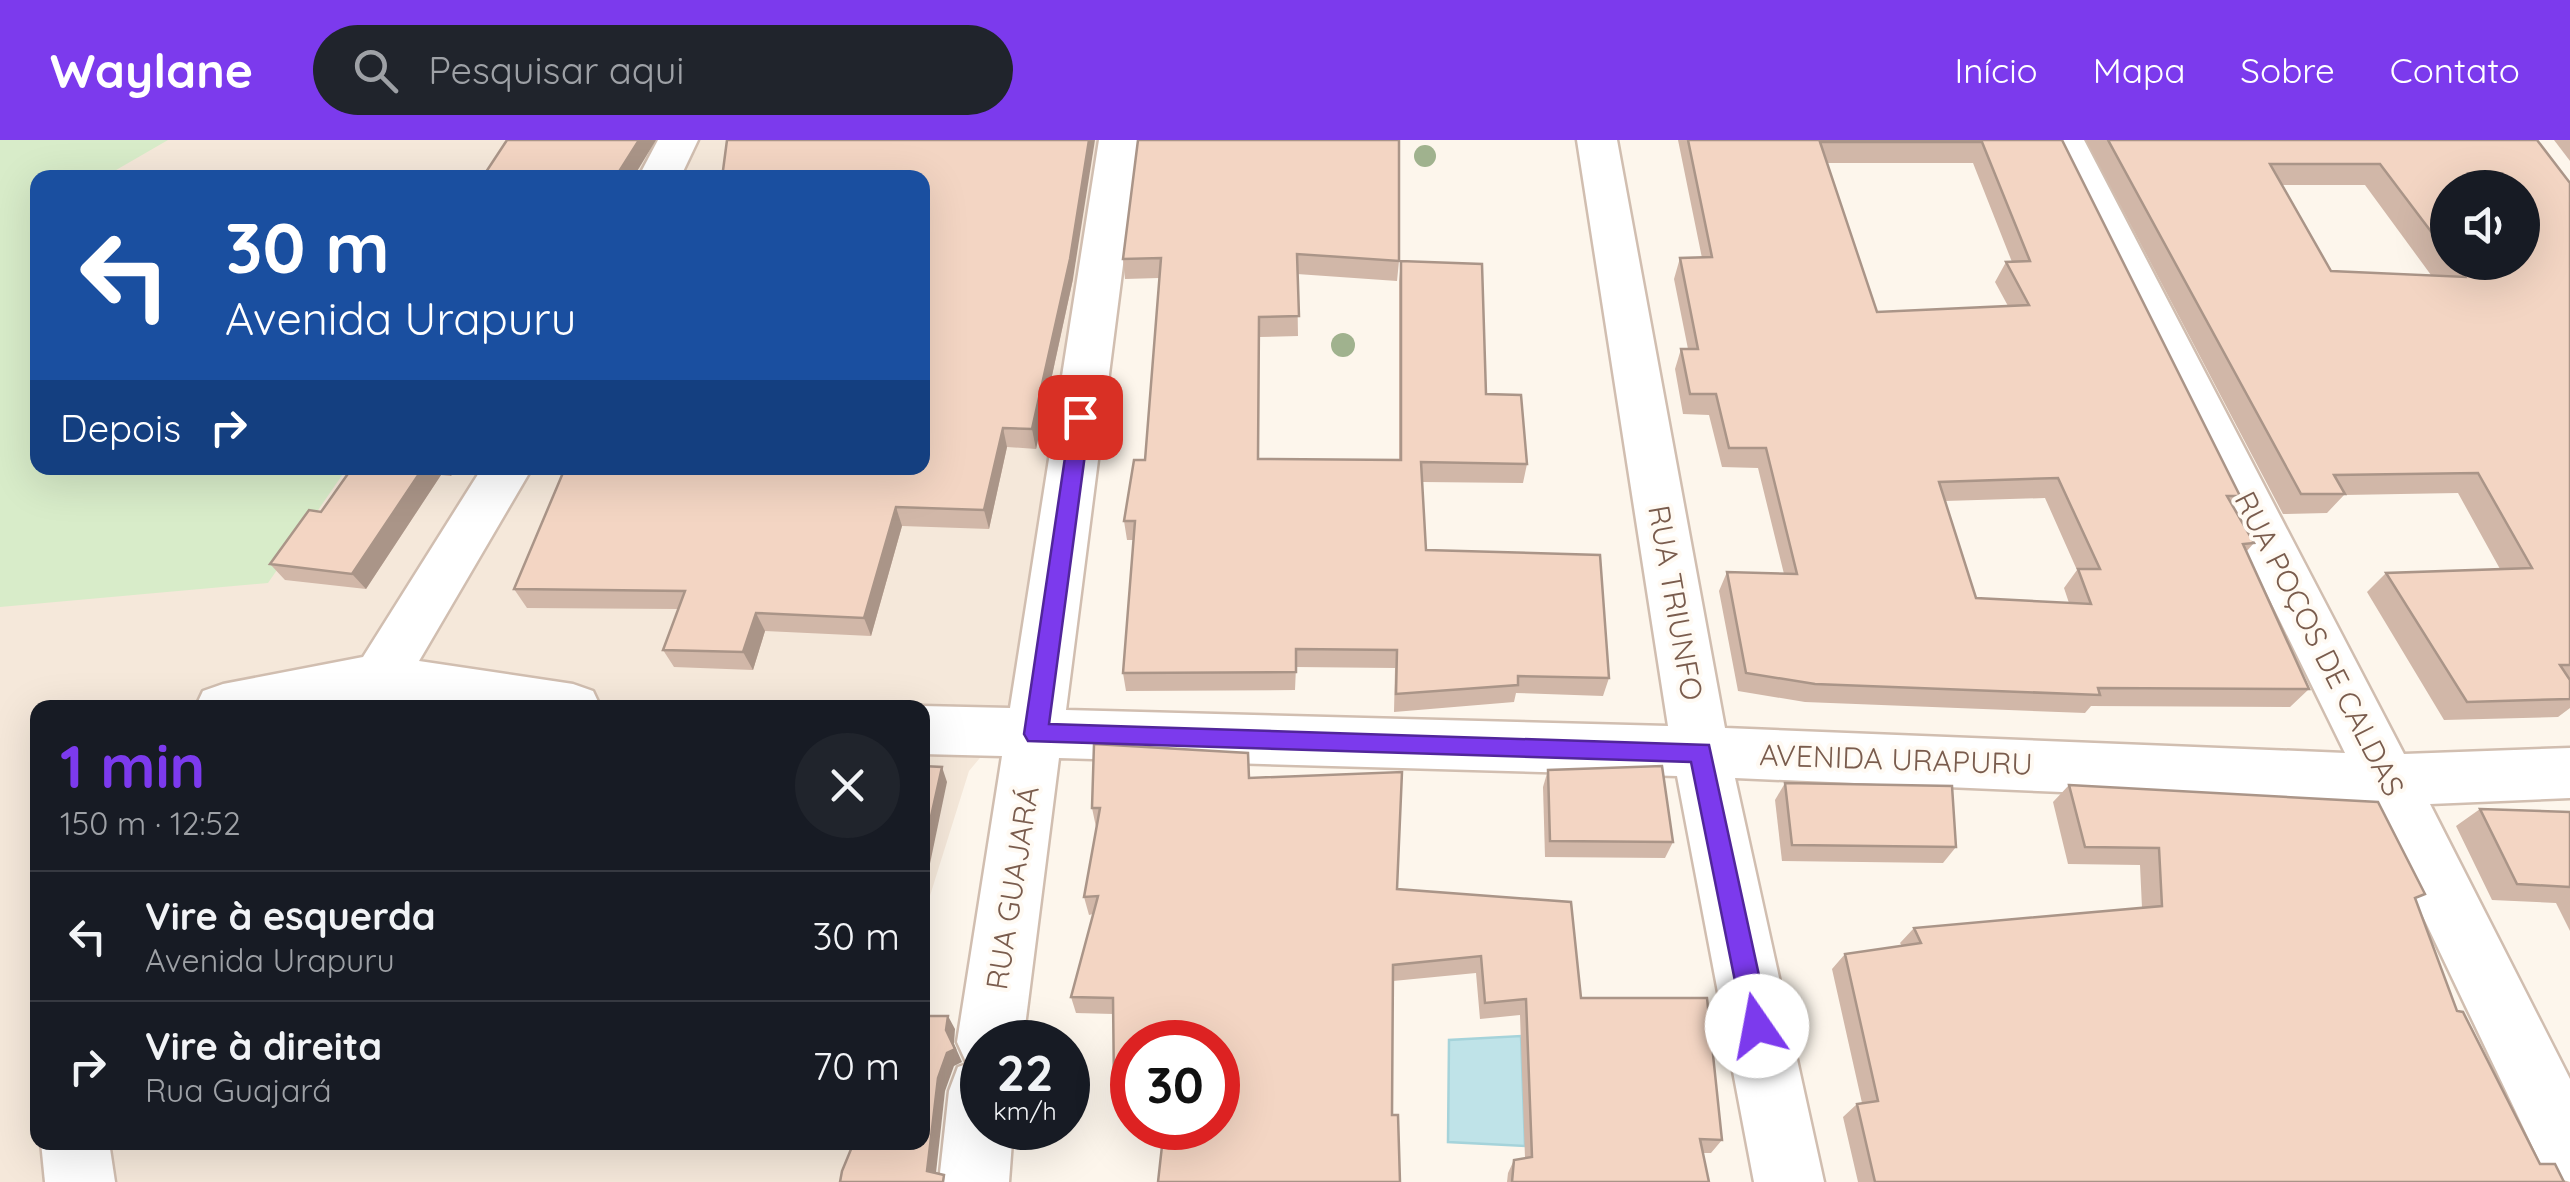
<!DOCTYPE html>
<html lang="pt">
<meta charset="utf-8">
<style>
:root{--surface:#171b24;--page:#20242c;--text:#f1f3f6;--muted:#9ea1a6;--line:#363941;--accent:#7c3aed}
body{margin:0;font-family:Quicksand,sans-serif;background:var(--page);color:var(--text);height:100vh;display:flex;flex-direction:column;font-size:38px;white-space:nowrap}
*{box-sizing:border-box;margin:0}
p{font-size:32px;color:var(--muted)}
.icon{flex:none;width:55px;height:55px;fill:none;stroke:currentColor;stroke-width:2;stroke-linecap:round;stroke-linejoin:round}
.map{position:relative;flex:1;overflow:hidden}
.drawer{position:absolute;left:30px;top:560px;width:900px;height:450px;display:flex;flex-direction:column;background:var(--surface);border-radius:20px;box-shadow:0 10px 40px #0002}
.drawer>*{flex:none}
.guide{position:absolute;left:30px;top:30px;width:900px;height:305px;border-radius:20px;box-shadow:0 10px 40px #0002;background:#1a4fa0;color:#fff;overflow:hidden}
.tools{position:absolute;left:2430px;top:30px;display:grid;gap:20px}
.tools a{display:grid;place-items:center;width:110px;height:110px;border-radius:50%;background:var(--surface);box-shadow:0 10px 40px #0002;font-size:50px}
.speed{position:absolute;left:960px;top:880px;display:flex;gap:20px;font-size:50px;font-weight:700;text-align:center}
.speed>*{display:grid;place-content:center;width:130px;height:130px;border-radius:50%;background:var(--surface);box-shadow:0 10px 40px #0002;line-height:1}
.speed small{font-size:25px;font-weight:400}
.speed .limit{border:15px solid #d22;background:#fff;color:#111}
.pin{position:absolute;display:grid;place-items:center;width:85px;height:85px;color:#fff;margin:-42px;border-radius:20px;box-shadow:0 5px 15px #0006}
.me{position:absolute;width:110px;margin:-55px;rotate:348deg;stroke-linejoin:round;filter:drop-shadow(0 0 8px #0008)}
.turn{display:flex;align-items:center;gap:35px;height:210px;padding:0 30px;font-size:45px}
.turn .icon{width:130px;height:130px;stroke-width:2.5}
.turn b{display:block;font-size:70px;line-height:85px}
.then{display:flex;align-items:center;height:95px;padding:0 30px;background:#0003;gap:20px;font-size:38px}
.round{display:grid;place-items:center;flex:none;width:105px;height:105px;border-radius:52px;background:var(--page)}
.headline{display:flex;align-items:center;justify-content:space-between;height:170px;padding:0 30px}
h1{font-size:60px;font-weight:800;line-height:75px;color:var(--accent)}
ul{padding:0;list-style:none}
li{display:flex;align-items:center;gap:30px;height:130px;padding:0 30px;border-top:2px solid var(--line)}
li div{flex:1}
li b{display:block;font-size:38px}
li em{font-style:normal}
header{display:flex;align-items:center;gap:60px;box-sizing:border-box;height:140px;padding:0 50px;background:var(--accent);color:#fff}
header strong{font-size:48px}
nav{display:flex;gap:55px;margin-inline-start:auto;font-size:35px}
.search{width:700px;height:90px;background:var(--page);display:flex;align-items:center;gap:25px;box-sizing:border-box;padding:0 35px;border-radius:55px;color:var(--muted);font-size:38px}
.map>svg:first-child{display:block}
</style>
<header>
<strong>Waylane</strong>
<div class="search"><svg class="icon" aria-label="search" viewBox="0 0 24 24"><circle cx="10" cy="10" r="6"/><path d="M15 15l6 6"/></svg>Pesquisar aqui</div>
<nav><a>Início</a><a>Mapa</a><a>Sobre</a><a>Contato</a></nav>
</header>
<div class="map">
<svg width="2570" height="1042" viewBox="0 0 2570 1042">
<rect width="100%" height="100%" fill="#fdf6ec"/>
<!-- residential -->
<path fill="#f5e8da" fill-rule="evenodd" d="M27,0h1108l-90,540 -76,91 -46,147 -1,-210h-884v434l814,1 -13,39h-839v-992zM38,38h884v290h-884z"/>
<!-- green -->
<polygon fill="#d8ecc9" points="0,0 168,0 104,37 38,38 38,328 347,328 268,443 0,467"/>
<!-- water -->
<polygon fill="#bfe3e8" stroke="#a5d3da" stroke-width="2.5" points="1521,896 1525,1006 1448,1002 1449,900"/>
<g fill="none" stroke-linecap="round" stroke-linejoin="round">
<defs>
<g id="minor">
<polygon points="658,0 698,0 680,38 638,38"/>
<polygon points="1099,0 1139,0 1066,570 1668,586 1577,0 1617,0 1725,588 2345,613 2044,0 2084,0 2404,614 2570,608 2570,658 2430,664 2570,939 2570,1042 2546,1035 2370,665 1735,638 1824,1042 1754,1042 1677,636 1059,618 1023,902 982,902 982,988 1013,988 1009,1042 939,1042 949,951 958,927 967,924 957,902 1002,616 922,614 922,568 917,568 922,566 1010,568"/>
<polygon points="482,328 532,328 419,521 573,544 593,551 601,568 421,568 380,561 332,568 195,568 203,551 223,544 363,517"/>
<polygon points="41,1002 109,1002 115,1042 45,1042"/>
</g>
</defs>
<!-- minor casing -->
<use href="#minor" stroke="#d1beb0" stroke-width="5"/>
<!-- minor -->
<use href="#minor" fill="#fff" fill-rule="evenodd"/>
</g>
<!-- trees -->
<g fill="#a0b28e">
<circle cx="1425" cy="16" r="11"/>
<circle cx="1343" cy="205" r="12"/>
</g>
<!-- wall -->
<g fill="#d1b7a8" fill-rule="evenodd">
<polygon points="1138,0 1399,121 1397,141 1297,134 1298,196 1259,197 1259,319 1399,320 1399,141 1401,121 1486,254 1527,324 1523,343 1422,342 1426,410 1609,538 1603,556 1516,553 1514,562 1394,572 1395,528 1296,527 1295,550 1126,551 1123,533 1133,400 1127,400 1124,381 1145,320 1159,138 1125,139 1123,119"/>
<path d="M1678,0h384l178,356 -8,10 22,37 -8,9 63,137 -19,18 -199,-1 -6,7 -280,-11 -67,-11 -19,-100 8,-19 57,2 -26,-106 -36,-1 -13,-52 -26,-1 -8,-45 6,-20h7l-14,-70 6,-21h22zM1827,23h146l39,99h-6l-11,20 13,24 -131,6zM2045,358l32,72 -13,18 5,15 -93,-5 -31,-97z"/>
<path d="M2086,0h450l34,43v525l-12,9 -114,3 -77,-128 19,-19 114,-4 -42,-76 -114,2 -17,18 -44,1zM2281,45h84l66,90 -100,-4zM2448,48l74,74h-74z"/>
<polygon points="2554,0 2570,0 2570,21"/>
<polygon points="1073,139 1036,309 1007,307 989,389 902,386 871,496 765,491 753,530 674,527 663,510 678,469 527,468 514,449 793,328"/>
<polygon points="352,328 455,328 451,336 441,335 366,449 285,440 270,424 321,372"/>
<polygon points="1548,630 1673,702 1665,718 1545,717 1543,647"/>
<polygon points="1249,638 1397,749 1581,858 1722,1000 1711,1013 1703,1013 1709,1042 1507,1042 1508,1033 1514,1020 1525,1018 1520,875 1480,879 1476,833 1393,841 1218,988 1132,902 1132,961 1118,962 1114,948 1113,874 1076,873 1071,857 1093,774 1089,775 1084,757 1096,687 1092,668"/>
<polygon points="1785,643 1956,707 1943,723 1782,721 1775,660"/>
<polygon points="2069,645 2416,760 2457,871 2540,1024 2564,1042 1858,1042 1843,977 1857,964 1862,963 1832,829 1845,814 1902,806 1900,803 1914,788 2142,768 2140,725 2068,724 2053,662"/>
<polygon points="2480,669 2570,672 2570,791 2556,763 2492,760 2456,686"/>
</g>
<!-- shaded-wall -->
<g fill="#aa9588">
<polygon points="639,0 656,0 633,38 615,38"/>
<polygon points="1089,0 1095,0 1073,139 1036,309 1032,289"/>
<polygon points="1003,288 1007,307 989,389 984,370"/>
<polygon points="423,328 435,328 441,335 366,449 352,434"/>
<polygon points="445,328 455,328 451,336"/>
<polygon points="896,367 902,386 871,496 864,478"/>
<polygon points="756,473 765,491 753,530 743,512"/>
<polygon points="942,627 947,642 922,762 922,717"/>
<polygon points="948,876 955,889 954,904 962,922 954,926 945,951 935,1042 927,1031 938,938"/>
</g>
<!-- building -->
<g fill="#f3d5c3" stroke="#aa9588" stroke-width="2.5" fill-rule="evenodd">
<polygon points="507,0 639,0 615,38 482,38"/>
<polygon points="727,0 1089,0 1070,119 1032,289 1003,288 984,370 896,367 864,478 756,473 743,512 663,510 685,451 514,449 565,328 922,328 922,38 722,38"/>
<polygon points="1138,0 1399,0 1399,121 1297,114 1299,176 1259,177 1258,319 1401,320 1401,121 1482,124 1486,254 1521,255 1527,324 1421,322 1426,410 1600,415 1609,538 1518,536 1518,545 1396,554 1397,510 1296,509 1296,532 1123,533 1135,381 1124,381 1134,320 1145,320 1161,118 1123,119"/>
<path d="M1688,0h374l178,356h-13l27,47 -11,1 66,145 -211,-1 2,7 -285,-11 -69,-11 -19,-101 70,2 -31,-126h-37l-13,-54h-26l-9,-45h17l-18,-91 32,-1zM1820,2h162l48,119 -24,1 23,43 -152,7zM2058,338l42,91h-22l13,35 -115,-6 -37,-116z"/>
<path d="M2108,0h429l33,43v482h-10l10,15v19l-103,3 -81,-129 146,-5 -54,-95 -144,2 11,19h-44zM2270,24h110l68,90v-66h74v74h-68l11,15 -134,-6z"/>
<polygon points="352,328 423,328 352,434 270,424 309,370 321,372"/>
<polygon points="1094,604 1248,613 1249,638 1402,632 1397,749 1571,762 1581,858 1707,858 1722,1000 1700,999 1709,1042 1512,1042 1514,1020 1532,1017 1526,859 1485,863 1481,816 1393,825 1392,975 1398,975 1400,1042 1158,1042 1164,988 1218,988 1218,902 1132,902 1132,946 1114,948 1113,858 1071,857 1098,756 1084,757 1100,668 1092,668"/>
<polygon points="922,626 942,627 922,717"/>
<polygon points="1662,626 1673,702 1550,701 1548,630"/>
<polygon points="1785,643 1952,646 1956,707 1792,705"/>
<polygon points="2069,645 2378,662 2425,754 2415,758 2457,871 2463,872 2540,1024 2555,1024 2564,1042 1875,1042 1857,964 1878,961 1845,814 1921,803 1914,788 2162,766 2159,708 2085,707"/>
<polygon points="2480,669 2570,672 2570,747 2517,744"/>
<polygon points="922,876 948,876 946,890 955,909 947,913 938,938 927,1031 944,1035 943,1042 840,1042 842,1031 854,1002 922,1002"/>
</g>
<!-- route -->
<polygon fill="#7c3aed" stroke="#51269a" stroke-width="2.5" points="1080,270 1090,277 1049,584 1709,605 1770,886 1767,895 1757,899 1747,895 1744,886 1691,622 1028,601 1024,594 1071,277"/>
<g text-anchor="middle" stroke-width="8" stroke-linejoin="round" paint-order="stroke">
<!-- street labels -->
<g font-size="30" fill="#7a5c4d" stroke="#fffaf3">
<text transform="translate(1675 463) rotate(80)" y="10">RUA TRIUNFO</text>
<text transform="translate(2319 504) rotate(63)" y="10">RUA POÇOS DE CALDAS</text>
<text transform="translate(1896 620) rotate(2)" y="10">AVENIDA URAPURU</text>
<text transform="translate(1013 748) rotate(-81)" y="10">RUA GUAJARÁ</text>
</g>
</g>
</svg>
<div class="tools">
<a><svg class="icon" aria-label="sound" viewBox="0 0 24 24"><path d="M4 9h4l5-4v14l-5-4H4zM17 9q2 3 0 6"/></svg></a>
</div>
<div class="speed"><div>22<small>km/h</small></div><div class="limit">30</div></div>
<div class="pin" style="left:1080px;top:277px;background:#d93025"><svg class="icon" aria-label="arrive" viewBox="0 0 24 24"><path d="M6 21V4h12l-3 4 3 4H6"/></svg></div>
<svg class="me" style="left:1757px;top:886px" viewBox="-20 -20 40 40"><circle r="19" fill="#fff"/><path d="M0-13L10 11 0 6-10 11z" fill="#7c3aed"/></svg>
<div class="guide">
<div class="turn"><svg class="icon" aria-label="left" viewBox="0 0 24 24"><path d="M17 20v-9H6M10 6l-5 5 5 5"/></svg><div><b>30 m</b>Avenida Urapuru</div></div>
<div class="then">Depois<svg class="icon" aria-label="right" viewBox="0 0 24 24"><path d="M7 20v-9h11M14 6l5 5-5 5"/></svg></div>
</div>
<section class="drawer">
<div class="headline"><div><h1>1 min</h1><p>150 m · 12:52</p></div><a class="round"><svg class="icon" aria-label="close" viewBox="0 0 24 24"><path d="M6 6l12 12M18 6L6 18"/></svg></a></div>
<ul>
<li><svg class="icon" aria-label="left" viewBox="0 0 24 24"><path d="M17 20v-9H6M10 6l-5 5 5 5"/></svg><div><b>Vire à esquerda</b><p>Avenida Urapuru</p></div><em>30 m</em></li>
<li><svg class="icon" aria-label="right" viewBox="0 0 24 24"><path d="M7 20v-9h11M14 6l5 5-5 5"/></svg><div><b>Vire à direita</b><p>Rua Guajará</p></div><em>70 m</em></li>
</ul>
</section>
</div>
